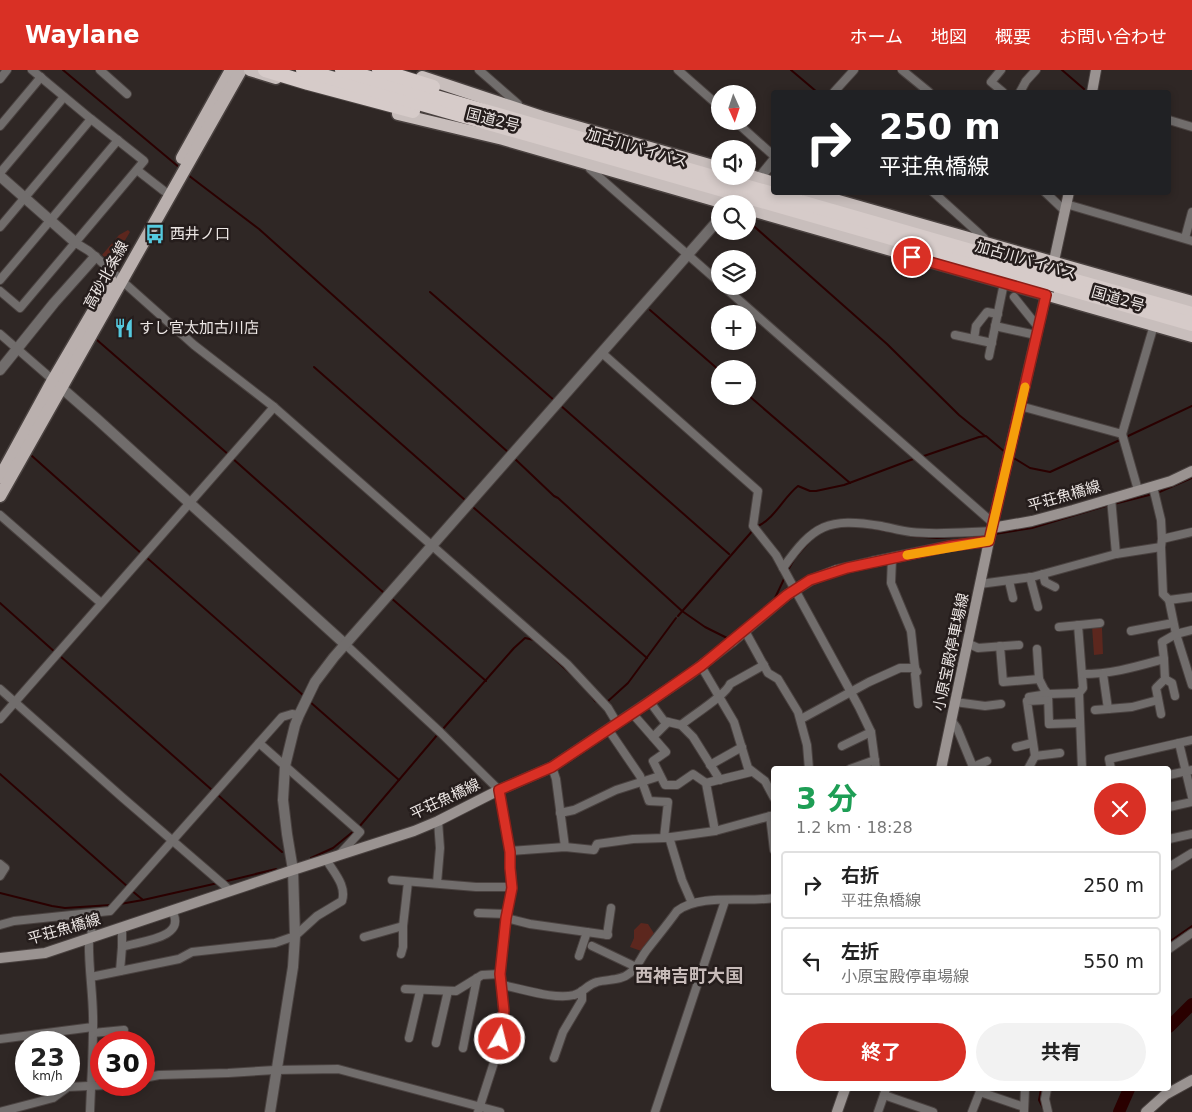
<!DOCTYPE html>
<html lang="ja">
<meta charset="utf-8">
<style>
:root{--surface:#fff;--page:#f2f2f2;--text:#222;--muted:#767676;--line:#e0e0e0;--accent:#d93025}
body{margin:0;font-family:"DejaVu Sans","Noto Sans JP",sans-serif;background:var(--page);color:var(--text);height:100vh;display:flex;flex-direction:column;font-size:19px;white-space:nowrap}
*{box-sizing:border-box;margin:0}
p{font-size:16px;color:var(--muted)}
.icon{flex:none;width:28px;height:28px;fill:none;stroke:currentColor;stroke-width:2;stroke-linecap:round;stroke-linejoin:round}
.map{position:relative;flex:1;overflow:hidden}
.drawer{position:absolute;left:771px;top:696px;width:400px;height:325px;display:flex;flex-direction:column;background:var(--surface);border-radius:5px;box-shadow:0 2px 8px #0003}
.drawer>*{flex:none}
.hud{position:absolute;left:771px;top:20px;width:400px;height:105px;border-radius:5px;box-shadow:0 2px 8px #0003;background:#202124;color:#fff;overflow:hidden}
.needle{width:32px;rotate:177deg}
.controls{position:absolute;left:711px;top:15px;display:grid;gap:10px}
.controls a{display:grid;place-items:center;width:45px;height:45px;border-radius:50%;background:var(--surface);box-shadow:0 2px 8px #0003;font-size:25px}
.speed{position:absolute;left:15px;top:961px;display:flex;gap:10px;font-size:25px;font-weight:700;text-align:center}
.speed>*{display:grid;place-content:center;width:65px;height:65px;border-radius:50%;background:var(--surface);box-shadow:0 2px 8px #0003;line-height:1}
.speed small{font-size:12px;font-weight:400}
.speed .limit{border:8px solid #d22;background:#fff;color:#111}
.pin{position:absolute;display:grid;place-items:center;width:42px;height:42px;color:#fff;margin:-21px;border:2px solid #fff;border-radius:50%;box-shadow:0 1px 5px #0007}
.me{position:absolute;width:55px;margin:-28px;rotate:8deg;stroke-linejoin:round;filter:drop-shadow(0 0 4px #0008)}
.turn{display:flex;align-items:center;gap:18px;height:105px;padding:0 25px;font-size:22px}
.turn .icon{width:65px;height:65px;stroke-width:2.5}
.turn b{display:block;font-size:35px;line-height:42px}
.round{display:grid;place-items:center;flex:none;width:52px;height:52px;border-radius:26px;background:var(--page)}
.summary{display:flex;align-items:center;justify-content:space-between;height:85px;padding:0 25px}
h1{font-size:30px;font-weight:700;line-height:38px;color:#1e9e55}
.primary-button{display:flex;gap:10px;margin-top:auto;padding:10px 25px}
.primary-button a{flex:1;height:58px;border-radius:30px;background:var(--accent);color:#fff;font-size:20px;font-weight:700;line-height:58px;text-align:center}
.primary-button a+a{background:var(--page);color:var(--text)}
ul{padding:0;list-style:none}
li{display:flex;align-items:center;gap:15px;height:68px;margin:0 10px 8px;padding:0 15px;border:2px solid var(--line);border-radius:5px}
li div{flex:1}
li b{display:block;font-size:19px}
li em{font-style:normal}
header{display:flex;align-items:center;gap:30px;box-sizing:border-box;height:70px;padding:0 25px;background:var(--accent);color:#fff}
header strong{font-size:24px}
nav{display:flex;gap:28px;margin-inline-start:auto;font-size:18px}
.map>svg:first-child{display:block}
</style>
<header>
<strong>Waylane</strong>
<nav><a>ホーム</a><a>地図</a><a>概要</a><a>お問い合わせ</a></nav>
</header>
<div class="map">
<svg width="1192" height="1042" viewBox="0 0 1192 1042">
<rect width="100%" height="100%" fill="#2f2725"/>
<!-- green -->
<g fill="#5c271e">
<polygon points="128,160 130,162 112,192 102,185 119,165"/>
<polygon points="1092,556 1098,556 1099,558 1102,558 1103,584 1094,585"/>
<polygon points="641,853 648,854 655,865 641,881 630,877 634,868 634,860"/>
</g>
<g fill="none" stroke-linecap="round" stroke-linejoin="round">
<!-- stream -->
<g stroke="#2a0000" stroke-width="2">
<polyline points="63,0 180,98"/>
<polyline points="791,0 817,22"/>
<polyline points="1062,0 1084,19"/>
<polyline points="188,105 259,159 509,383"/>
<polyline points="748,151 887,274 959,345 985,366"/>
<polyline points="430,222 555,331"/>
<polyline points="650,240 720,301"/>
<polyline points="97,270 229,385"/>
<polyline points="314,297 465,430"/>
<polyline points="748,325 850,413"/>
<polyline points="560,335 729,484"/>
<polyline points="1126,367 1192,336"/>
<polyline points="32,386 142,484"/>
<polyline points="921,387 979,367 986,366 1006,383"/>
<polyline points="1012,387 1030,398 1050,402 1122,369"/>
<polyline points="232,388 384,523"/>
<polyline points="514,388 554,426 558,428 682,541 705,557 729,569"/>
<polyline points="1157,423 1192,408"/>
<polyline points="1114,434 1153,424"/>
<polyline points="474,438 647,588"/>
<path d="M758,456c17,-8 25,-28 40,-40l12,5h6l28,-6 72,-27"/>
<polyline points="871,458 896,463"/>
<polyline points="995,464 1032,458 1109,435"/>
<polyline points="910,466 937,468 985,465"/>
<polyline points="146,487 304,626"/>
<polyline points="788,500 795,488 809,472"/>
<polyline points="390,527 486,611"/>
<polyline points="774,530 785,507"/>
<polyline points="0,533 56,583"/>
<polyline points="678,546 754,459"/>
<polyline points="60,586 212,720"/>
<polyline points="586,619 595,631 600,633"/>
<polyline points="309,631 399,710"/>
<polyline points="607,632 628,613 676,548"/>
<polyline points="442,660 514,578 525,568 534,570 572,605"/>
<polyline points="0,704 128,817"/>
<polyline points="219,726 282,782"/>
<polyline points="359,757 438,664"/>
<polyline points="311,788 333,778 355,760"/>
<polyline points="223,812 276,799"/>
<polyline points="131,820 143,830"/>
<polyline points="0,823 52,836 65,838 111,835"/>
<polyline points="120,834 143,830 218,813"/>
<polyline points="1169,872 1192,856"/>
<polyline points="1041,1019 1039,1030 1044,1040"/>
</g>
<!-- river -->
<g stroke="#2a0000" stroke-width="12">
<polyline points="1169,957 1192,934"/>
<polyline points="1119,1042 1129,1019"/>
</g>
<defs>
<g id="minor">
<polyline points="100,0 127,24"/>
<polyline points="479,0 518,34 519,39"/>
<polyline points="678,0 720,37"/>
<polyline points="902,0 929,22"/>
<polyline points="1001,0 991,12 1003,22"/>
<polyline points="0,9 7,0"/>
<polyline points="834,22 854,0"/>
<polyline points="1020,22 1026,11 1036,0"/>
<polyline points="748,36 751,31"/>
<polyline points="1169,50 1192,57"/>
<polyline points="735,51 774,86"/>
<polyline points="0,56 41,7"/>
<polyline points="589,95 590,99 720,213"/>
<polyline points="137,100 164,121"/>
<polyline points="0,103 64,27"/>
<polyline points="933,122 984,168 986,172"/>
<polyline points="1045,122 1065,141"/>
<polyline points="1066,134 1192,171"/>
<polyline points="0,157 91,49"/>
<polyline points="1185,168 1192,142"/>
<polyline points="76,173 89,181 115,204"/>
<polyline points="0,210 118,70"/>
<polyline points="121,210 194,275 274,337 567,594 608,638 617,653"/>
<polyline points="723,216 993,453"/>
<polyline points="0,221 20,238 144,91 91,49 32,0"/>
<polyline points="1014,227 1038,257"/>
<polyline points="995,256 1036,265"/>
<polyline points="0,264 53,310"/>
<polyline points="955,265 992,273"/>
<polyline points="974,269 976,256 987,242 998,244"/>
<polyline points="602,283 758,421 753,456 776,485 859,637 871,662 876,699"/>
<polyline points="989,286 1004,213"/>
<polyline points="1020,336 1122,364 1154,255"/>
<polyline points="1122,364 1138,420"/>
<polyline points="1153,417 1161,450 1162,469"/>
<polyline points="1111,428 1116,484"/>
<polyline points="0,445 101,533"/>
<polyline points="1161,477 1163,524 1169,530 1176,564 1192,615"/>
<polyline points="892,488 891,513 911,561 915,598 917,602 915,604 918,634"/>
<path d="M783,498c30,-43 45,-51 98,-42 10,2 20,5 30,6 27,3 54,0 81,-1"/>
<polyline points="1043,504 1045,512 1055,517"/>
<polyline points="1030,507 1038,537"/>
<polyline points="1009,511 1013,528"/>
<polyline points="980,514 1032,507 1116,484 1161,477 1162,469 1192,462"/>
<polyline points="1169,530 1192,527"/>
<polyline points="1078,555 1083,618 1079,623"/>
<polyline points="1059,557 1100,553"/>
<polyline points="745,561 768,603 778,609 798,642 807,675 809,699"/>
<polyline points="1131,561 1173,553"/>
<polyline points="967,573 978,578 1019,575"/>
<polyline points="346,575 440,662 499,720 510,781 512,817 506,848 500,904 503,941 498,980 478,1042"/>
<polyline points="1000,576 1003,612 1039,609 1044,619 1048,624 1079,623 1082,699"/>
<polyline points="1037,579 1039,609"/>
<polyline points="1164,589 1162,572 1176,564 1192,560"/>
<polyline points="701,596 734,652 748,698 765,711 774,728"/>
<path d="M1082,604c30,0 53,-7 82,-15l1,20 -9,9 5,26"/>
<polyline points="1103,604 1108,639 1132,637 1158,630"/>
<polyline points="1165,609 1172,613 1175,626"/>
<polyline points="0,619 123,728 224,815 230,821"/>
<polyline points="1029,627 1048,624 1049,654 1080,653"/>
<polyline points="650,632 664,651 681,655 693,667 720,710"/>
<polyline points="955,632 985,636 1001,634"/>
<polyline points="1095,640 1108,639"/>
<polyline points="632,643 666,682 653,691 665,715 677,715 693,704 706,713 715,761"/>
<polyline points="0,649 274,337"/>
<polyline points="801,649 869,612 900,598 915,598"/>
<polyline points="952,651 957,658 973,697 987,691"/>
<path d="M681,655c12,-10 45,-30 49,-41l34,-19"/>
<polyline points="608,659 640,706 649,731 668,732 664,768"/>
<polyline points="653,667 668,652"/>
<polyline points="259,673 360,762 339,785"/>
<polyline points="1179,673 1192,727"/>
<polyline points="842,676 871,662"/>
<polyline points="1016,677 1032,673"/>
<polyline points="1035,686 1060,683"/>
<polyline points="710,695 742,677"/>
<polyline points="552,697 556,709 565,777"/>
<polyline points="850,699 875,690"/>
<polyline points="1028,699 1035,686 1027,631 1047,630"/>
<polyline points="1111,699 1109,689 1192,670"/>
<polyline points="1169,705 1192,700"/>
<polyline points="706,713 751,702"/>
<polyline points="1169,737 1192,732"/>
<polyline points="560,743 574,740 616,720 660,706"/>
<polyline points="770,746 774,780"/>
<polyline points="669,767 682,810 692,833"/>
<polyline points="1169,769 1192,764"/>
<polyline points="510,781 565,777 594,780 597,774 633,769 664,768 715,761 774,745"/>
<polyline points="0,794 5,798 0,806"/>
<polyline points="1169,797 1192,783"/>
<polyline points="392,810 476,817 512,817"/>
<polyline points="437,813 440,778 438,751"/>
<polyline points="478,843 507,844"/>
<polyline points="90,844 92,868"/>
<polyline points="506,848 530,854 608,865"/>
<polyline points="0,855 14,851 110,841 282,647 292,644 299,645"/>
<polyline points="607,865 611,838"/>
<polyline points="364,867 403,856"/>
<path d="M89,869c-1,30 5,58 4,88 0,29 -2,57 -3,85"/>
<polyline points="592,876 636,897"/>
<path d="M122,877c16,-6 66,-8 50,-36"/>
<polyline points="1169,879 1192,863"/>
<polyline points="401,884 403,877 403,856 408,812"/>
<polyline points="579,886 587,862"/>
<polyline points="120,901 122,877 122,858"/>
<path d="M91,907l88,-18 13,-7 83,-9 20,-7 22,-20 25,-15c5,-16 -9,-29 -16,-42"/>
<path d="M502,915c21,4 53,15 72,10 9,-2 14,-11 23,-13 11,-3 24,-1 33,-9 8,-6 10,-14 16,-22 10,-13 21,-26 31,-40 24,-18 67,-8 97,-13"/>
<polyline points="405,919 456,921 482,905 500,904"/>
<polyline points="93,963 124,960"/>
<polyline points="409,968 420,921"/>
<polyline points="0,969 93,957"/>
<polyline points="436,973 448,921"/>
<polyline points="463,978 477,908"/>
<polyline points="554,988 563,962 582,930 582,921"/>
<polyline points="144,1008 159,1005 228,1003 275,1000 338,999 500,1042"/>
<polyline points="1047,1019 1045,1029 1048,1042"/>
<polyline points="980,1022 1024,1037"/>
<polyline points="884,1025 933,1042"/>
<polyline points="0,1042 53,1028 68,1017 108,1015"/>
<polyline points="655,1042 725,831"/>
<polyline points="878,1042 886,1019"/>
<polyline points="972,1042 981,1019"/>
<polyline points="1024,1042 1025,1019"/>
</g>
<g id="tertiary">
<polyline points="0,106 76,173"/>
<polyline points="756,112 774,90"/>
<polyline points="0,300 54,233 95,187"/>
<polyline points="57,314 97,349 346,575"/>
<polyline points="270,1042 293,897 295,866 293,800 287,764 283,730 285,696 295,655 299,645 315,612 334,587 720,148"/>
</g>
<g id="secondary">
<polyline points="1092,22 1096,0"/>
<polyline points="1052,200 1069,122"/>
<polyline points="992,458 1032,451 1073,440 1171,411 1192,401"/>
<polyline points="941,699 989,471 1047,219"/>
<polyline points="0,888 45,883 293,800 414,761 438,751 499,720 552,697 689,605 733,571 787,525 811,510 837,500 872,492 950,476 989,471"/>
<polyline points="837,1042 845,1019"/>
<polyline points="1146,1042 1165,1025 1192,1010"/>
</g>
<g id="primary">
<polyline points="182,88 231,0"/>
<polyline points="0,407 53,310 111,211"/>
<polyline points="0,426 241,0"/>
</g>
<g id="trunk">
<polyline points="250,0 276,8"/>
<polyline points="422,7 542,47 720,98"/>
<polyline points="398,44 503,69 728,134"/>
<polyline points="748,105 774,113"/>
<polyline points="807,122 1192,232"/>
<polyline points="748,139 1192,266"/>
</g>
<g id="motorway">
<polyline points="265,0 308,13 413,41"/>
<polyline points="303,0 1042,211"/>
<polyline points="342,0 1044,202"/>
<polyline points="379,0 433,17"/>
<polyline points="1058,206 1192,244"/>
<polyline points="1056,215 1192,254"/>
</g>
</defs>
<!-- minor casing -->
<use href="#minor" stroke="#4a4240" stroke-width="10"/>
<!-- tertiary casing -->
<use href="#tertiary" stroke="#4a4240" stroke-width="12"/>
<!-- secondary casing -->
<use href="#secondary" stroke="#4a4240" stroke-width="12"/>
<!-- primary casing -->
<use href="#primary" stroke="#4a4240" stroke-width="15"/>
<!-- trunk casing -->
<use href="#trunk" stroke="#4a4240" stroke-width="15"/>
<!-- motorway casing -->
<use href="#motorway" stroke="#4a4240" stroke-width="16"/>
<!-- minor -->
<use href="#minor" stroke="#716d6c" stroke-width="8"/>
<!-- tertiary -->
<use href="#tertiary" stroke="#716d6c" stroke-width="10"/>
<!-- secondary -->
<use href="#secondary" stroke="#9a9391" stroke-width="10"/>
<!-- primary -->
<use href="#primary" stroke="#bab0ae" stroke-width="12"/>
<!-- trunk -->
<use href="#trunk" stroke="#c8bebc" stroke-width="12"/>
<!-- motorway -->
<use href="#motorway" stroke="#d6cbc9" stroke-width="14"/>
<defs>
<g id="motorway-bridge">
<polyline points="1044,202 1058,206"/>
<polyline points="1042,211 1056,215"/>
</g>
</defs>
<!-- motorway-bridge casing -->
<use href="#motorway-bridge" stroke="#4a4240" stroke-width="16" stroke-linecap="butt"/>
<!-- motorway-bridge -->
<use href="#motorway-bridge" stroke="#d6cbc9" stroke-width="14"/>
</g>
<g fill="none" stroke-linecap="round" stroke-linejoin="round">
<defs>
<polyline id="route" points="500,969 504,941 500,904 506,848 512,818 510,798 510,782 499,720 552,697 645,635 701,596 787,525 810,510 847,498 950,476 989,471 1046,225 912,187"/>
</defs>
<!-- route casing -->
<use href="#route" stroke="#8d1f18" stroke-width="12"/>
<!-- route -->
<use href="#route" stroke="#d93025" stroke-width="9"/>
<!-- slow -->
<polyline stroke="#f59e0b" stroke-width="9" points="907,485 989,471 1025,317"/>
</g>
<!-- icons -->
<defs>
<symbol id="bus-bare" viewBox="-9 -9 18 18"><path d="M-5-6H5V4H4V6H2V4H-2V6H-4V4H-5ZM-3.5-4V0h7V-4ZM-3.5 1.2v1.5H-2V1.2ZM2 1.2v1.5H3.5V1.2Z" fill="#55cadf" stroke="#251d1c" stroke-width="2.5" paint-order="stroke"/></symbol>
<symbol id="restaurant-bare" viewBox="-9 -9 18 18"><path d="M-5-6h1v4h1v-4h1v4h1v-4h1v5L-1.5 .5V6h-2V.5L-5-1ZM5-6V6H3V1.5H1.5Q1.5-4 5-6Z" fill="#55cadf" stroke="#251d1c" stroke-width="2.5" paint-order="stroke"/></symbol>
</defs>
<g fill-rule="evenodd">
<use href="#bus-bare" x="141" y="150" width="28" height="28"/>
<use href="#restaurant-bare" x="110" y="244" width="28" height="28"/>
</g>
<g text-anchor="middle" stroke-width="5" stroke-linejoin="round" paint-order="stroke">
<!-- street labels -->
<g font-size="15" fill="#ede7e5" stroke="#251d1c">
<text transform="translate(493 50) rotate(14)" y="5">国道2号</text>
<text transform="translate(637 78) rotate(16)" y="5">加古川バイパス</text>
<text transform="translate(1026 190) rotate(16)" y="5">加古川バイパス</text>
<text transform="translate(106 205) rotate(-61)" y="5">高砂北条線</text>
<text transform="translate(1118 229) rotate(16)" y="5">国道2号</text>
<text transform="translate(1064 426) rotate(-16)" y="5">平荘魚橋線</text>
<text transform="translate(951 582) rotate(-78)" y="5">小原宝殿停車場線</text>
<text transform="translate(445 729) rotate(-25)" y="5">平荘魚橋線</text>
<text transform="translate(64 859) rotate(-16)" y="5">平荘魚橋線</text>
</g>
<!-- poi labels -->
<g font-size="15" fill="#ede7e5" stroke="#251d1c" text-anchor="start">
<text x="170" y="169">西井ノ口</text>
<text x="139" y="263">すし官太加古川店</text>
</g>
<!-- quarter labels -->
<g font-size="18" font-weight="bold" fill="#c7bbb9" stroke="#251d1c">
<text x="689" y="912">西神吉町大国</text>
</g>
</g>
</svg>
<div class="controls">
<a><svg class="needle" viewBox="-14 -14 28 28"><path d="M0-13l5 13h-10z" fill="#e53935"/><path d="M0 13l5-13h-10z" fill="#767676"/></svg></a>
<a><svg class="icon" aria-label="sound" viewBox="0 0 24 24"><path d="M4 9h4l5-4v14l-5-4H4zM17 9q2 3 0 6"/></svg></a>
<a><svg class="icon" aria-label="search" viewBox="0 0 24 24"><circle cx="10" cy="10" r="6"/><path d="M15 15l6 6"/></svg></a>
<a><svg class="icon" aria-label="layers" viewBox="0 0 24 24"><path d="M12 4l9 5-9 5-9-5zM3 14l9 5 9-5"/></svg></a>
<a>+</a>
<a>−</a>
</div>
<div class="speed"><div>23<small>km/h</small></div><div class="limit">30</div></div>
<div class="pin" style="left:912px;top:187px;background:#d93025"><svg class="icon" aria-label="arrive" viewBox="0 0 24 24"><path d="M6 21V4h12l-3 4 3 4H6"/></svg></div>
<svg class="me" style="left:500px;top:969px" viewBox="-20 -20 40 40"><circle r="17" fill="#d93025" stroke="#fff" stroke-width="3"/><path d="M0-11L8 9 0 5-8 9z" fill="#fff"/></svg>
<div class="hud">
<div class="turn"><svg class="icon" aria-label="right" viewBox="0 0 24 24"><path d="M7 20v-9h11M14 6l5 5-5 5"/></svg><div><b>250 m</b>平荘魚橋線</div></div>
</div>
<section class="drawer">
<div class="summary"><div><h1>3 分</h1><p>1.2 km · 18:28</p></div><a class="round" style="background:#d93025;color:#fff"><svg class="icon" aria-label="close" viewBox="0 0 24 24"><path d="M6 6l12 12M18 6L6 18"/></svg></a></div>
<ul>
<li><svg class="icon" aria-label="right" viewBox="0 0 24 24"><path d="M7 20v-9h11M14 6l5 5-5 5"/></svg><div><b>右折</b><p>平荘魚橋線</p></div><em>250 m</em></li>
<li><svg class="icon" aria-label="left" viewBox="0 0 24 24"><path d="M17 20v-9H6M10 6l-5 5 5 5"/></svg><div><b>左折</b><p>小原宝殿停車場線</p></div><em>550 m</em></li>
</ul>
<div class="primary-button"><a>終了</a><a>共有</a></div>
</section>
</div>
